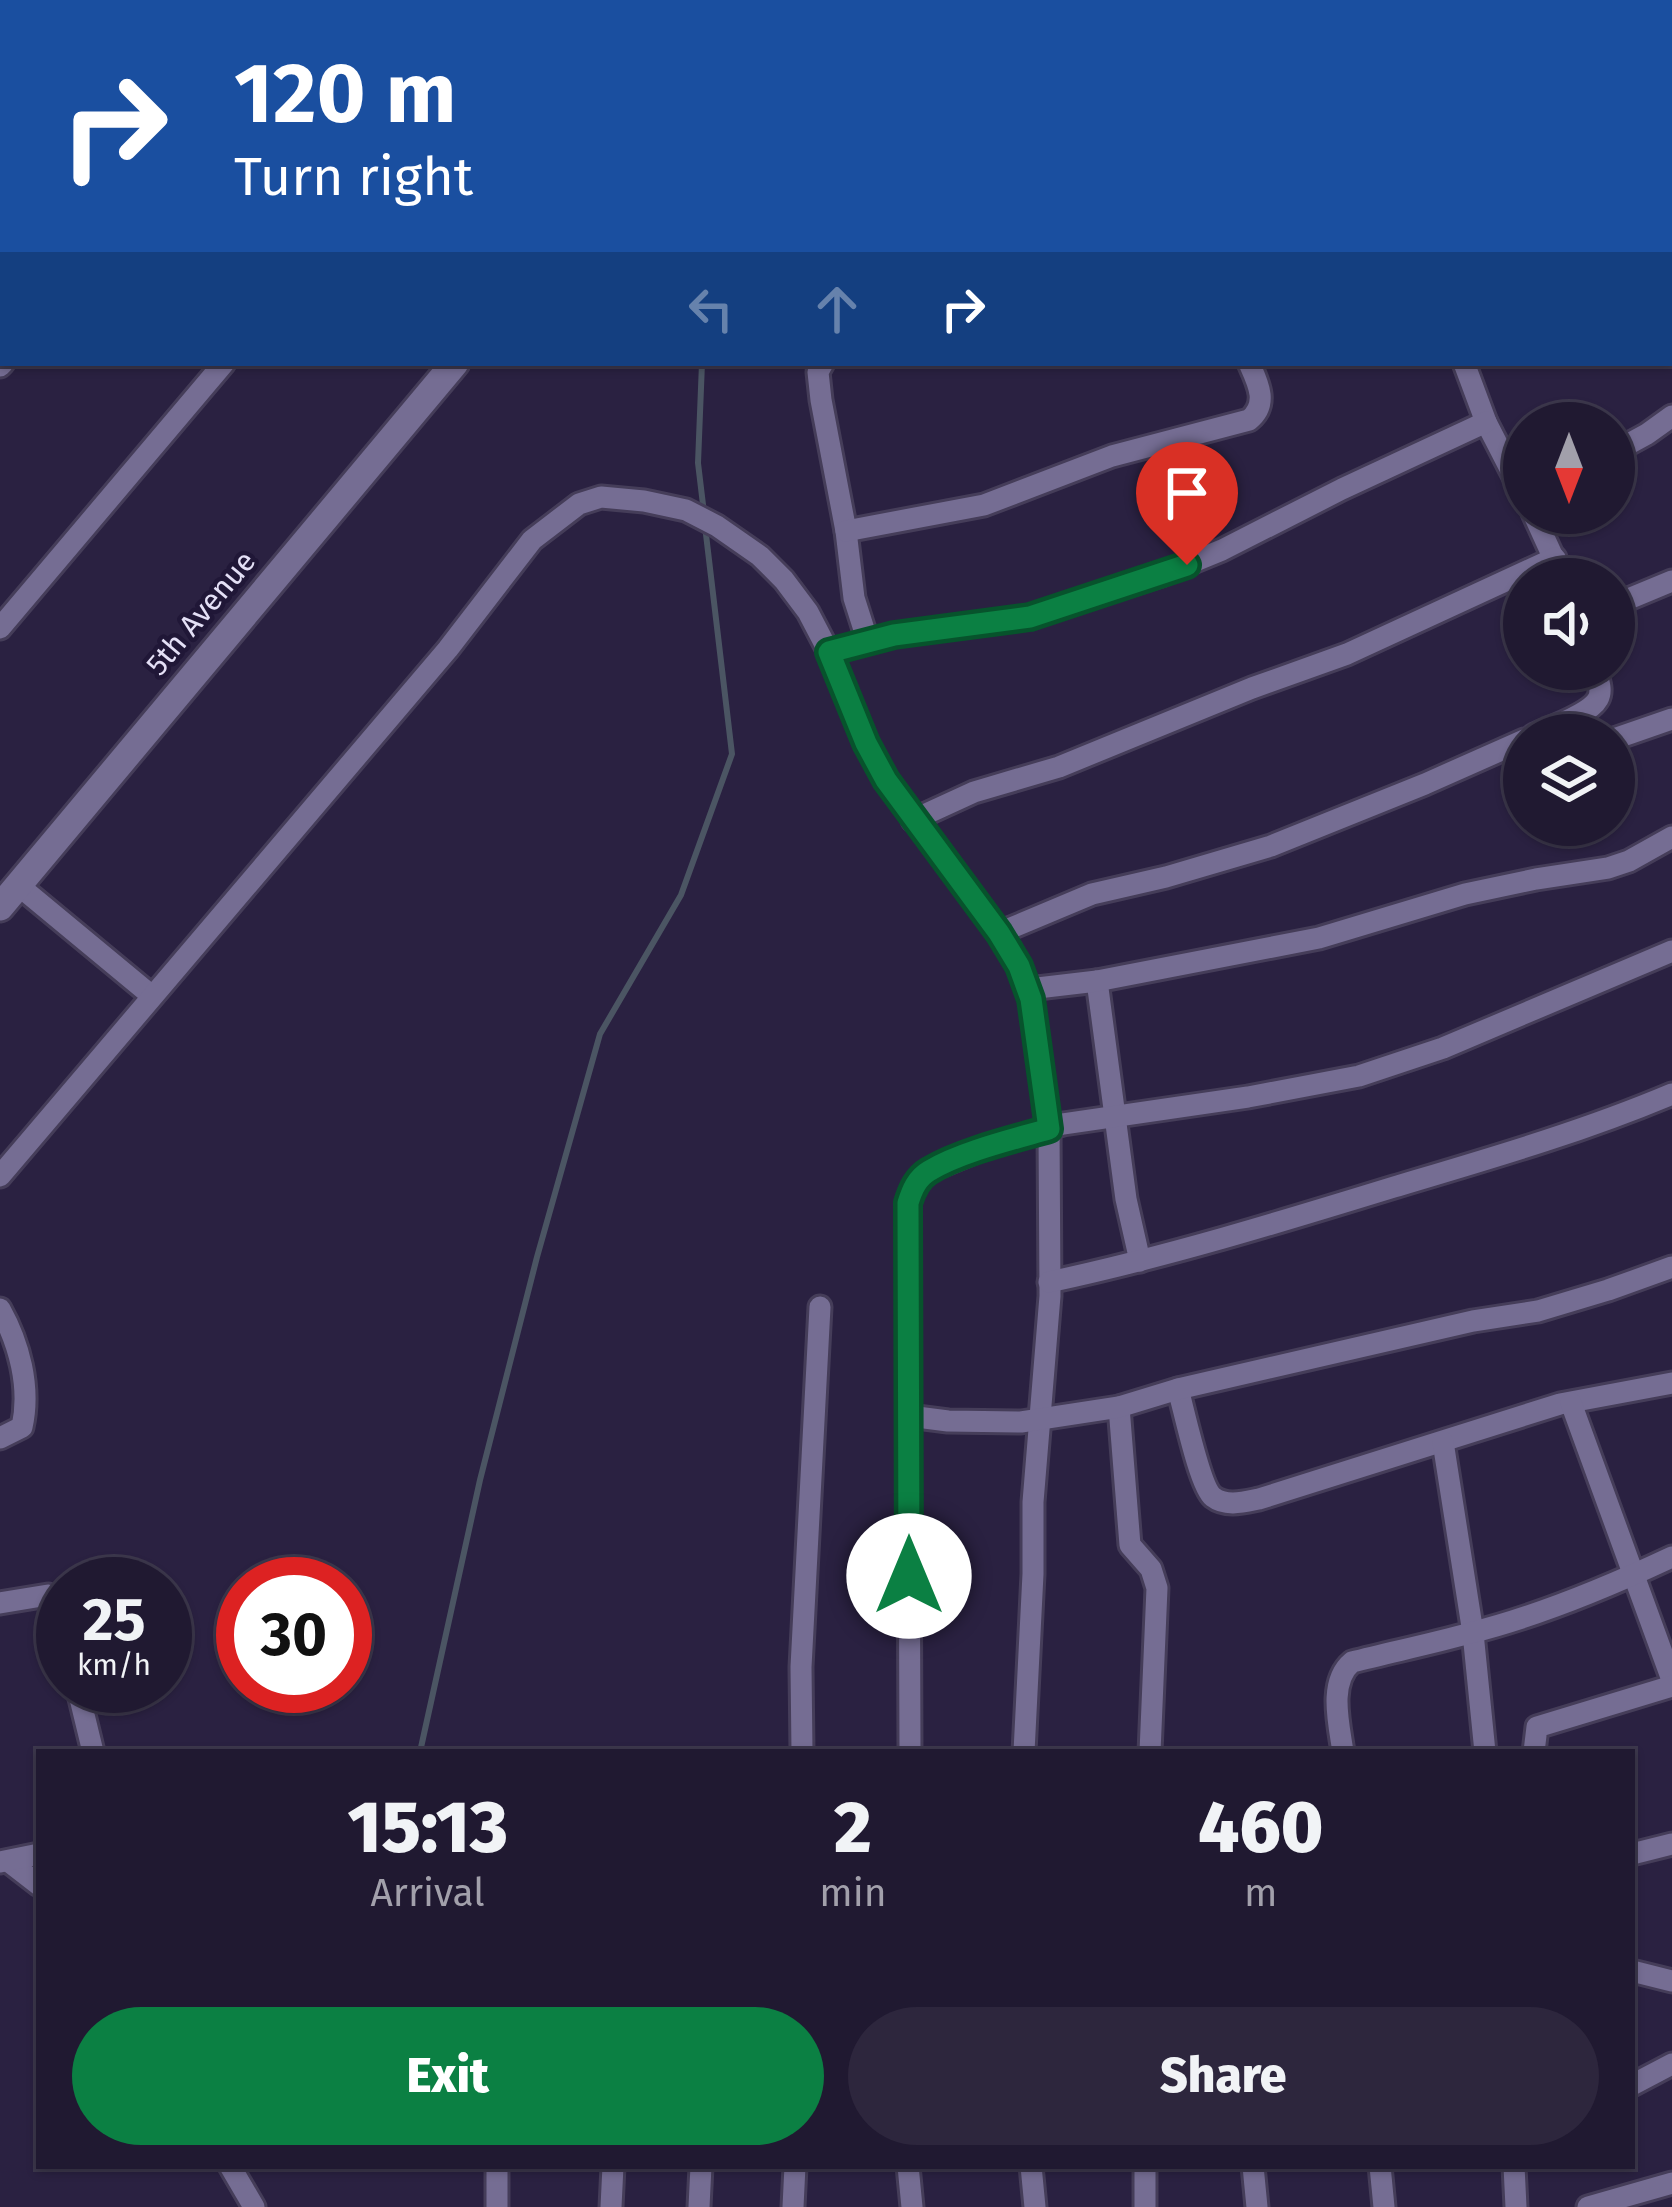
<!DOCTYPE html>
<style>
:root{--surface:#201931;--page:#2d263d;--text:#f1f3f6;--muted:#a2a0ab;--line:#3d384d;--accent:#0b8043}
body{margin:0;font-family:"Fira Sans",sans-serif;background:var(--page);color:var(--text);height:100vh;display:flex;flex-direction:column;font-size:45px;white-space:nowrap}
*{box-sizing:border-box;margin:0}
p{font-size:39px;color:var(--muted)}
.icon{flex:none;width:66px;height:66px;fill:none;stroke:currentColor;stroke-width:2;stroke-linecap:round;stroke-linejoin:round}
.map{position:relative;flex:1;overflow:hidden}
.side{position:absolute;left:36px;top:1749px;width:1599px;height:420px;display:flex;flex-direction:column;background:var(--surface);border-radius:0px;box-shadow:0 3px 9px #0004,0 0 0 3px var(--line)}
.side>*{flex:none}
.hud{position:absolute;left:0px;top:0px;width:1674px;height:366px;box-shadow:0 3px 9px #0004,0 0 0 3px var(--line);background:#1a4fa0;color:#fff;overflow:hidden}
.needle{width:78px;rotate:180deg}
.controls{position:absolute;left:1503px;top:402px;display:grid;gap:24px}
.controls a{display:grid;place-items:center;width:132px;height:132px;border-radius:50%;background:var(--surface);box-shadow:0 3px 9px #0004,0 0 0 3px var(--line);font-size:60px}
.speed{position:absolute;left:36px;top:1557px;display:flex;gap:24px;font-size:60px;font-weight:700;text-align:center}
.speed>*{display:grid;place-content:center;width:156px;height:156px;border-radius:50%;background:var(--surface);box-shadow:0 3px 9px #0004,0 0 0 3px var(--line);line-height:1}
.speed small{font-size:30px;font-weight:400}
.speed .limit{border:18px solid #d22;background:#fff;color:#111}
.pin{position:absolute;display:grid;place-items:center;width:102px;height:102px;color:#fff;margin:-123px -51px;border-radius:50% 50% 50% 0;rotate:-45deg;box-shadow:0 0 12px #0007}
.pin .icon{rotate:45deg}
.me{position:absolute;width:132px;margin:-66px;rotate:0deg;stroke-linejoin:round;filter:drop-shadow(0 0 9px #0008)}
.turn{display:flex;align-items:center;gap:42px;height:252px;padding:0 36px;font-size:54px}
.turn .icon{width:156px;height:156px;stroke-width:2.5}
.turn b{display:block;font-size:84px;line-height:102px}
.lanes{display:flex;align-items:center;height:114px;padding:0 36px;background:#0003;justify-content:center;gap:60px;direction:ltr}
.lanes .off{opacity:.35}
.eta{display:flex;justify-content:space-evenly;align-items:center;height:204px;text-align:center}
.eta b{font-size:72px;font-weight:800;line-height:84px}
.action{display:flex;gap:24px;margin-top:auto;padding:24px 36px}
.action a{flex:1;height:138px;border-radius:72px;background:var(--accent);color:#fff;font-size:48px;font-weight:800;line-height:138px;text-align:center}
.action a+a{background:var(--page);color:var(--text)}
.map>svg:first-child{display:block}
</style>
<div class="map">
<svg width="1672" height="2207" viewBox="0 0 1672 2207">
<rect width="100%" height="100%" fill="#2a2141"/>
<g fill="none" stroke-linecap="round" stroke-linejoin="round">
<!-- stream -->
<g stroke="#4b5563" stroke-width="6">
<polyline points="675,0 676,3"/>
<polyline points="702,363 698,463 704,513"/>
<polyline points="420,1752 480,1480 537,1257 600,1034 681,895 732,754 705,526"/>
</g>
<defs>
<g id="minor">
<polyline points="54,0 54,3"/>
<polyline points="234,0 235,3"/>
<polyline points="394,0 394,3"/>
<polyline points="1381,0 1381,3"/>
<polyline points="1555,0 1558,3"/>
<polyline points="1671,139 1672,140"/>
<polyline points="823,363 818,372 821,400 846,531 854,598 868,642"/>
<polyline points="1464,363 1486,422 1524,496"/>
<polyline points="0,366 3,363"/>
<polyline points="1614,452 1647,434 1672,416"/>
<polyline points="1533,513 1563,579"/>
<path d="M846,531l138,-26 128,-49 137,-36c20,-16 9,-37 0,-57"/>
<polyline points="1614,605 1672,581"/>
<polyline points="0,628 224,363"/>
<polyline points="829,651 894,635 1030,617 1161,575 1222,550 1342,489 1486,422"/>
<path d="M1534,735c16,-7 56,-21 64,-36 5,-9 0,-20 -3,-30"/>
<polyline points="1614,739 1672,719"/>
<polyline points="913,820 974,792 1059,767 1252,688 1347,654 1555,558"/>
<polyline points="18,885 152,996"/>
<polyline points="999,933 1092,894 1166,877 1271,846 1425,784 1524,740"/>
<polyline points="1097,981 1126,1199 1140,1261"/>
<polyline points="1029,989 1097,981 1319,938 1465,894 1536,879 1608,868 1629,861 1672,837"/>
<polyline points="0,1176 448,649 532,540 579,504 601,497 644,501 686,510 717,526 760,556 784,580 808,612 832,658 866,743 886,780 1010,949 1029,989 1049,1128 1050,1296 1033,1502 1033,1574 1024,1752"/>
<path d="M1049,1282c117,-25 231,-60 345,-95 94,-28 188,-55 278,-93"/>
<path d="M0,1309c19,34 31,78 22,118l-22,11"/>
<path d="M1178,1389c6,21 22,98 35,108 13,10 31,5 46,2l301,-95 112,-21"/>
<polyline points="1571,1403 1672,1680"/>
<polyline points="1119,1407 1130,1545 1151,1569 1157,1588 1150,1752"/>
<polyline points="909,1416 948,1421 1021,1422 1119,1407 1178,1389 1473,1321 1538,1311 1608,1290 1672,1267"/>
<polyline points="1443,1442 1473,1633 1485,1752"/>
<polyline points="0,1603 48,1595 58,1605 63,1617"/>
<polyline points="77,1686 93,1752"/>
<polyline points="802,1752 801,1667 820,1307"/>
<polyline points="910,1752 908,1203 917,1181 928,1171 991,1145 1063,1124 1248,1097 1359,1076 1443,1048 1672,951"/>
<path d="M1343,1752c-4,-28 -15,-70 9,-90 39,-10 79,-18 118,-29 69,-17 138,-46 202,-76"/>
<polyline points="1534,1752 1537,1727 1672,1686"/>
<polyline points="1632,1854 1672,1844"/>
<polyline points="8,1861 39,1885"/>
<polyline points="0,1862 39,1854"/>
<polyline points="1632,1971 1672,1981"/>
<polyline points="1632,2085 1672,2064"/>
<polyline points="230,2166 254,2207"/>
<polyline points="908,2166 912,2207"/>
<polyline points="1031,2166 1035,2207"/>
<polyline points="1145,2166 1145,2207"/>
<polyline points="1253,2166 1257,2207"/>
<polyline points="1380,2166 1384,2207"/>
<polyline points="1514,2166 1516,2207"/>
<polyline points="497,2207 497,2166"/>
<polyline points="611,2207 613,2166"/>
<polyline points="699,2207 701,2166"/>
<polyline points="793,2207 795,2166"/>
<polyline points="1588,2207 1672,2183"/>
</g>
<g id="tertiary">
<polyline points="1520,3 1537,0"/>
<polyline points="0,907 455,363"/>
</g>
</defs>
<!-- minor casing -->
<use href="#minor" stroke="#453d59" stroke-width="27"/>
<!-- tertiary casing -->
<use href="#tertiary" stroke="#453d59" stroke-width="33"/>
<!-- minor -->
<use href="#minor" stroke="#756d93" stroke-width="21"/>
<!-- tertiary -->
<use href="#tertiary" stroke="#756d93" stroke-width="27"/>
</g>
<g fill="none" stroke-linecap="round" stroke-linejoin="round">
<defs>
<path id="route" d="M909,1576l-1,-373c4,-13 9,-25 21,-32 31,-19 85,-32 120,-42l-18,-130 -12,-33 -20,-33 -113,-153 -20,-37 -37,-91 65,-17 136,-18 157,-52"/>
</defs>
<!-- route casing -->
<use href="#route" stroke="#07532c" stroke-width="30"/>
<!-- route -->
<use href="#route" stroke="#0b8043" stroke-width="21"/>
</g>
<g text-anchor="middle" stroke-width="9" stroke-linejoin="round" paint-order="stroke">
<!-- street labels -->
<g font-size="30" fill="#e4e0f6" stroke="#201737">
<text transform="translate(201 613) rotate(-50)" y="10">5th Avenue</text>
</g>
</g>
</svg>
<div class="controls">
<a><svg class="needle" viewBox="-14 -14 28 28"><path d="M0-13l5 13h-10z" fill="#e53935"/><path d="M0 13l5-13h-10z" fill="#a2a0ab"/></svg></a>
<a><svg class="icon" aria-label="sound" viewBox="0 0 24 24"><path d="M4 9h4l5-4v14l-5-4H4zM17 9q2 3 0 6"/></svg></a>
<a><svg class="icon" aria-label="layers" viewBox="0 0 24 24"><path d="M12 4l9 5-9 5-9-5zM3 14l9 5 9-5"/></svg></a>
</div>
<div class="speed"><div>25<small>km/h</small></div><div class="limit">30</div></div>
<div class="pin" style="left:1187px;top:565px;background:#d93025"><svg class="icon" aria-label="arrive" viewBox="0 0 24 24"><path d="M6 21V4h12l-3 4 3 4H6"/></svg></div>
<svg class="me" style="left:909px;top:1576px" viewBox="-20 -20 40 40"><circle r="19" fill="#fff"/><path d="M0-13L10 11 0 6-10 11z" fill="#0b8043"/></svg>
<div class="hud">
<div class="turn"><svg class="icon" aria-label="right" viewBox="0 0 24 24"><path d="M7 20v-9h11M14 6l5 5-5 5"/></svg><div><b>120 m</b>Turn right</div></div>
<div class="lanes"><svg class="icon off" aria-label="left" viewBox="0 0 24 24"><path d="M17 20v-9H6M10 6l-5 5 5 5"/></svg><svg class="icon off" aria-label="ahead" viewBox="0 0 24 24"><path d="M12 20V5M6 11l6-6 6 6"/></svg><svg class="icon" aria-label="right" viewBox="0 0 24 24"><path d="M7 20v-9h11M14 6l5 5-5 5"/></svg></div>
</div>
<section class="side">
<div class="eta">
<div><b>15:13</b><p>Arrival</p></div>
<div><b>2</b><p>min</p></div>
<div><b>460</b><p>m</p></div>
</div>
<div class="action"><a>Exit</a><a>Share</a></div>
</section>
</div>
